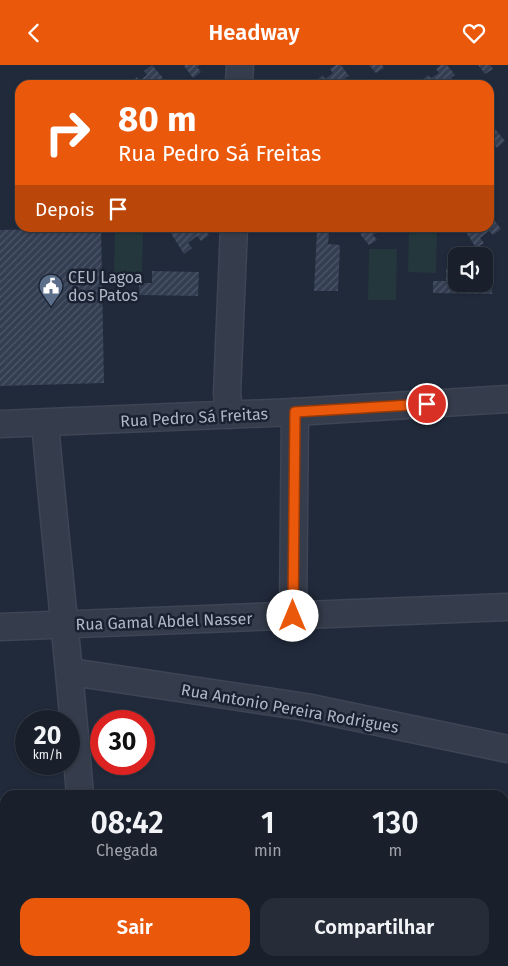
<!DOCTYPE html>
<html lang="pt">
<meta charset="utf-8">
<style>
:root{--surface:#19202c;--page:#262d38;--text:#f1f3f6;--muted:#9fa3a9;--line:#373e48;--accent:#ea580c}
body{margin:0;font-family:"Fira Sans",sans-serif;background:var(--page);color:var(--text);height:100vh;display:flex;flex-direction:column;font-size:19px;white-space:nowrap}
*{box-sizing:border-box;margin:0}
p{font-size:16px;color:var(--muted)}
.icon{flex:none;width:28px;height:28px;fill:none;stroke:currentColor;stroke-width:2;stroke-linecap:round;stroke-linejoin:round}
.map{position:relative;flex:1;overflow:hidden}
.panel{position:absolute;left:0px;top:725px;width:509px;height:176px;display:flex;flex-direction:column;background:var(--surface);border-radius:15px 15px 0 0;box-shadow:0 1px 4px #0004,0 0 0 1px var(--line)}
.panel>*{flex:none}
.hud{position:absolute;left:15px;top:15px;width:479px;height:152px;border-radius:15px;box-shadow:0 1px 4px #0004,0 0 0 1px var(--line);background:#ea580c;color:#fff;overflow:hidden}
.controls{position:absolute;left:448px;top:182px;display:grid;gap:10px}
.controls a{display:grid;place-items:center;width:45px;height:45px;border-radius:10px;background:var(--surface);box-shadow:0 1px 4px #0004,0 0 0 1px var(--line);font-size:25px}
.speed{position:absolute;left:15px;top:645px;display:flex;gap:10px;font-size:25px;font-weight:700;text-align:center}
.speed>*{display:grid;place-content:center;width:65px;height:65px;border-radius:50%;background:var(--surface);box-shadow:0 1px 4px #0004,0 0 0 1px var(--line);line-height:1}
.speed small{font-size:12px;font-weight:400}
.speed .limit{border:8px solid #d22;background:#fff;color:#111}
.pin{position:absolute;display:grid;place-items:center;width:42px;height:42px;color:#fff;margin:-21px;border:2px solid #fff;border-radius:50%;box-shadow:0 1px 5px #0007}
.me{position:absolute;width:55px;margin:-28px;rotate:0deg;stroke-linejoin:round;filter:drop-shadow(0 0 4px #0008)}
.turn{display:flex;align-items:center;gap:18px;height:105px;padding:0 20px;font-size:22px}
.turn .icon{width:65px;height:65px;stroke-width:2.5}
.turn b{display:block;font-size:35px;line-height:42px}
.then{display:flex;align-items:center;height:48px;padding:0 20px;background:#0003;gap:10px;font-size:19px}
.eta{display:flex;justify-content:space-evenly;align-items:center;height:85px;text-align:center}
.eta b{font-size:30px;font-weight:600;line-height:35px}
.button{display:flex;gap:10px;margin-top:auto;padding:10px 20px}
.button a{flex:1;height:58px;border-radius:15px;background:var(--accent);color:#fff;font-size:20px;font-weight:600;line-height:58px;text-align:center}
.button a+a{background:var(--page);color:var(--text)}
header{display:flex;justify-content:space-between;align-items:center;height:65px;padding:0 20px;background:var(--accent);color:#fff;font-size:22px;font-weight:600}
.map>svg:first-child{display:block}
</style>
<header><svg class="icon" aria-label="back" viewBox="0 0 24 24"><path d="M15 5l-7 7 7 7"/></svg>Headway<svg class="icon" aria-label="heart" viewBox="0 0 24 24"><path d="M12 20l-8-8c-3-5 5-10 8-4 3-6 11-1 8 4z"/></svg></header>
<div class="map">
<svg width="508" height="901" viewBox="0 0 508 901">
<defs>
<pattern id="grass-dots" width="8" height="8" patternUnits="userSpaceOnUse" patternTransform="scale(1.25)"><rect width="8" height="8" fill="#23373c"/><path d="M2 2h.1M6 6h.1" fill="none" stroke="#405257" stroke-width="1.8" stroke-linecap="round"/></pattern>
<pattern id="building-hatch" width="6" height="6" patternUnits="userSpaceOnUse" patternTransform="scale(1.25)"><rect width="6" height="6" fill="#333e52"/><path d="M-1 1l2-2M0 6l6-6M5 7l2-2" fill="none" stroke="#4e5869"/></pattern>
</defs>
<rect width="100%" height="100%" fill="#212a3b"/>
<!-- grass -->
<polygon fill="url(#grass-dots)" points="0,867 5,869 5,896 71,896 71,901 0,901"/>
<!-- pitch -->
<g fill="#23373c">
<polygon points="115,163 143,163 142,210 114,210"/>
<polygon points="409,163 437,163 436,208 408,207"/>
<polygon points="369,184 397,184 396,235 368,235"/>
</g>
<!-- building -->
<g fill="url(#building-hatch)">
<polygon points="152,0 163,13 160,15 163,20 129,20 137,12 139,16 147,10 144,6"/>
<polygon points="185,0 200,0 197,2 201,7 193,13 184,1"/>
<polygon points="336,0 341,0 349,11 345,13 350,20 316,20 314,17 323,10 325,14 333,8 330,4"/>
<polygon points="369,0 382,0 384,3 376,8"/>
<polygon points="441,0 447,0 455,10 451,13 456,20 422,20 420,17 428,10 431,13 439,8 436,4"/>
<polygon points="478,0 490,0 493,4 485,9"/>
<polygon points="489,63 492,67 495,64 505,76 497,83 493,78 489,81"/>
<polygon points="492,152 501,164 493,170 489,166 480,173 484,178 476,183 463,162 489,162 489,154"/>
<polygon points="167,162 204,162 209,170 201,176 197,171 188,178 192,183 184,189"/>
<polygon points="359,162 393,162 386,168 383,163 373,170 377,175 369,180 360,169 363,167"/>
<polygon points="101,163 104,318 0,321 0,165"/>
<polygon points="317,166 329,167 328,179 340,180 338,226 314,226"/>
<polygon points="446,204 456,205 456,219 484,219 484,205 493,205 492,229 433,228 433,216 446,216"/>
<polygon points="152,206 199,207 198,231 139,230 139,218 152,218"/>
</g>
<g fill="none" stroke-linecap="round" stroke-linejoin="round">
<defs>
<g id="minor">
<polyline points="239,20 240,0"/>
<polyline points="230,350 227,329 234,162"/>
<path d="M45,358c11,124 25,248 35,372"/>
<polyline points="0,359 295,347 508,334"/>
<polyline points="293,551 295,347"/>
<polyline points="0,562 508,542"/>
<polyline points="71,607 306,642 508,684"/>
<polyline points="0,798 5,798"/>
<polyline points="504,850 508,851"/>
<polyline points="10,896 16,901"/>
<polyline points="92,896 92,901"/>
</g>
</defs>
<!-- minor casing -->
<use href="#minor" stroke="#3e4554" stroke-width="29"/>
<!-- minor -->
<use href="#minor" stroke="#353c4b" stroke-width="26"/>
</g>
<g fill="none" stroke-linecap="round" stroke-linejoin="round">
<defs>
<polyline id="route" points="293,551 295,347 427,339"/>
</defs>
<!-- route casing -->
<use href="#route" stroke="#983908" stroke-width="12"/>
<!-- route -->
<use href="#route" stroke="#ea580c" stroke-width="9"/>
</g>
<!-- icons -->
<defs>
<symbol id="civic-pin" viewBox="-11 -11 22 30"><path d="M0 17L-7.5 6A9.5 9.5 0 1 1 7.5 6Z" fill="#5c6f8a" stroke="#1a2130"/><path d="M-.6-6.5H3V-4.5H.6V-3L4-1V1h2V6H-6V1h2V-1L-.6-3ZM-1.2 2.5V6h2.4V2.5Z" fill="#fff"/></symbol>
</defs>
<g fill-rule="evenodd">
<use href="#civic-pin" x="37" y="207" width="28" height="38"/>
</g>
<g text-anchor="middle" stroke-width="5" stroke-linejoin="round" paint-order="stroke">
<!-- poi labels -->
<g font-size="16" fill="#b0b7c7" stroke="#1a2130" text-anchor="start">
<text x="68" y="218">CEU Lagoa<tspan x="68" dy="18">dos Patos</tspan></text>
</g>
<!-- street labels -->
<g font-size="16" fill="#b0b7c7" stroke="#1a2130">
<text transform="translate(194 352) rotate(-3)" y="6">Rua Pedro Sá Freitas</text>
<text transform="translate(164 556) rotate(-2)" y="6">Rua Gamal Abdel Nasser</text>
<text transform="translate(290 643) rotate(10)" y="6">Rua Antonio Pereira Rodrigues</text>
</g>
</g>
</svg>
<div class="controls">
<a><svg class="icon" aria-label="sound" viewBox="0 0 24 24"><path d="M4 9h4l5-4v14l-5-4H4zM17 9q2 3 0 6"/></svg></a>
</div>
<div class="speed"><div>20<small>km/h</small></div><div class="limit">30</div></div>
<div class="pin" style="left:427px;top:339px;background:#d93025"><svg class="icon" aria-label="arrive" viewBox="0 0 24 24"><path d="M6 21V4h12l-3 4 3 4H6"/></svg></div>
<svg class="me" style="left:293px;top:551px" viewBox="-20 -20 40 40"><circle r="19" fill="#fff"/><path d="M0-13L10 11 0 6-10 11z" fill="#ea580c"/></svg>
<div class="hud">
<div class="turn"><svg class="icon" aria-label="right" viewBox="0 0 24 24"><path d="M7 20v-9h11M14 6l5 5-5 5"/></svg><div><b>80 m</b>Rua Pedro Sá Freitas</div></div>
<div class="then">Depois<svg class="icon" aria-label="arrive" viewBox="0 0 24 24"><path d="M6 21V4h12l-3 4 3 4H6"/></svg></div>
</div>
<section class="panel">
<div class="eta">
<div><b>08:42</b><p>Chegada</p></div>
<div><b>1</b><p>min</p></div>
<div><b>130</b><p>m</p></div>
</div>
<div class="button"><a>Sair</a><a>Compartilhar</a></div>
</section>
</div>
